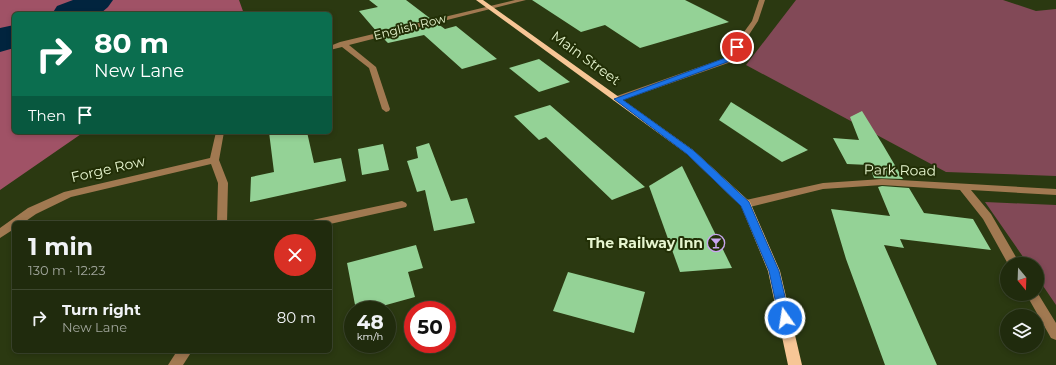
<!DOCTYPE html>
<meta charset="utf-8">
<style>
:root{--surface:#202b0d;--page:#283316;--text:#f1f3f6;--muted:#a2a79d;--line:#3d472e}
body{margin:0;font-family:Montserrat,sans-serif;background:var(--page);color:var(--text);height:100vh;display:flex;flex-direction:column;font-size:15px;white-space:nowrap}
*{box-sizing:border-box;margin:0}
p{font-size:13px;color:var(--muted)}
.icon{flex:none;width:22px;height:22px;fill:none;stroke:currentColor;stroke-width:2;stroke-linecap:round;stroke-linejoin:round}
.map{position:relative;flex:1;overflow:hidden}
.drawer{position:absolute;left:12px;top:221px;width:320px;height:132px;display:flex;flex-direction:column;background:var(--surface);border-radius:6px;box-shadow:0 2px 6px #0003,0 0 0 1px var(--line)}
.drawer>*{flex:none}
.hud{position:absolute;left:12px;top:12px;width:320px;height:122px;border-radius:6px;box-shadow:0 2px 6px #0003,0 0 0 1px var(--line);background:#0b6e4f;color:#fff;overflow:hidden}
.needle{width:26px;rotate:161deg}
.fabs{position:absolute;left:1000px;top:257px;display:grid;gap:8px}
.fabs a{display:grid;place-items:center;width:44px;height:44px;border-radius:50%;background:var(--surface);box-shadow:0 2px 6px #0003,0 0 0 1px var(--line);font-size:20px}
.speed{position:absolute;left:344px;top:301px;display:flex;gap:8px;font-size:20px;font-weight:700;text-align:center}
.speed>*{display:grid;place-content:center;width:52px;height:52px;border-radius:50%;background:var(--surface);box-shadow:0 2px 6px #0003,0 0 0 1px var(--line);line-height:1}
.speed small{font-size:10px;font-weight:400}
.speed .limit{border:6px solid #d22;background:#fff;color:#111}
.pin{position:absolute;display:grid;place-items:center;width:34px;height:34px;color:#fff;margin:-17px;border:2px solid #fff;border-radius:50%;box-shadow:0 1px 4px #0007}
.me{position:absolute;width:44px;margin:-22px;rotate:347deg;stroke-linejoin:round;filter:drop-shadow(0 0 3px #0008)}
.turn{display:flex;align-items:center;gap:14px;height:84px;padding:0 16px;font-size:18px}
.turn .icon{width:52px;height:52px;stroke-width:2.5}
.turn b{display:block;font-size:28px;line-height:34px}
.then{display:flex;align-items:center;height:38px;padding:0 16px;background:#0003;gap:8px;font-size:15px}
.round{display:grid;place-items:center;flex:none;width:42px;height:42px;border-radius:21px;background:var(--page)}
.head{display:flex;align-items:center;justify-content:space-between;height:68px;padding:0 16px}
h1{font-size:24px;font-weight:700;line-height:30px}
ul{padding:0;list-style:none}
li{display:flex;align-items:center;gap:12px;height:56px;padding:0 16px;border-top:1px solid var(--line)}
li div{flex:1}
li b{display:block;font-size:15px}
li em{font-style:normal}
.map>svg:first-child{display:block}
</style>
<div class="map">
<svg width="1056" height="365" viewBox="0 0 1056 365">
<rect width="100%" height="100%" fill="#2b3911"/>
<!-- green -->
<g fill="#824957">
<polygon points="796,0 1003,0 1036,11 1056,9 1056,176 946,172 746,65"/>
<polygon points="985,202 1056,205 1056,305 1037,277 1037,264 1028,264"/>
</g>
<!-- forest -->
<polygon fill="#a05266" points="0,0 239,0 244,14 14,14 14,132 84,132 0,190"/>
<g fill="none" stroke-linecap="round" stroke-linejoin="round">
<!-- river -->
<g fill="#01243e" fill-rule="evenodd">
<polygon points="73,0 113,0 108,7 100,14 52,14 57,6"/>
<polygon points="14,25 14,48 0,52 0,28"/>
</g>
</g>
<!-- building -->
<g fill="#94d296">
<polygon points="369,0 406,0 431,19 377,32 359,11 378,7"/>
<polygon points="532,0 685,0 729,22 640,48 605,25 581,32"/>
<polygon points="438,24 445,29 456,26 497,59 462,69 424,35 388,43 383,38"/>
<polygon points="539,59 570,82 539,92 509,68"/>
<polygon points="731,102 808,150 782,162 719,120"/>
<polygon points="550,105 594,143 645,187 612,200 546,137 539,140 514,116"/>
<polygon points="862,111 883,145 903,179 874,178 869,165 847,164 833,138 859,140 850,117"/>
<polygon points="269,132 307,132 314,163 341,158 346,181 250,202 251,177 274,172"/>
<polygon points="429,143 451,201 467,198 475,223 434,231 425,190 417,192 407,161 418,158 416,147"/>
<polygon points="383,144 389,170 362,175 358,149"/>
<polygon points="682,166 732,268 680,272 649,186"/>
<polygon points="882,186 909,188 924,213 973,219 991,250 900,239 904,248 884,245 937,365 885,365 846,259 831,209 890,216 878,187"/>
<polygon points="416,245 423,268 408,272 415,297 368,310 356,310 347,263"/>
<polygon points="568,272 645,292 634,333 553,311"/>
</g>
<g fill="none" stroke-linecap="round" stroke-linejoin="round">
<!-- minor -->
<g fill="#a17951" fill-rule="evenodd">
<polygon points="515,0 526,0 349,45 376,67 390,109 389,111 386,112 382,109 369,68 342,47 330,50 330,46 340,42"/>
<polygon points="759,0 765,0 758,21 731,62 620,101 614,101 613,99 614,97 725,58 752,21"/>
<polygon points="216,132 224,132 219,160 228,183 227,223 217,223 218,183 211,164 71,197 36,214 23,223 14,223 14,229 0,238 0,228 28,208 64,192 210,158"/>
<polygon points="882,179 1056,189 1056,195 971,190 991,214 1020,264 1008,264 983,219 960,190 882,185 823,189 746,208 742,206 741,204 742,202 746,200 823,183"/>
<polygon points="402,201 406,203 407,205 406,207 330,224 312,223 313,220 317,219"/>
<polygon points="1037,292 1056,323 1056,340 1051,338 1026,294 1037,294"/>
<polygon points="177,351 192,351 183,365 168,365"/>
</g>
<!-- major -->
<polygon fill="#f7c696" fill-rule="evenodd" points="476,0 483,0 693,150 750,202 780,271 802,365 788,365 768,271 741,206 687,154"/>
</g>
<!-- route -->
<polygon fill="#1a73e8" stroke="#114b97" points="734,45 740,47 730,61 623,100 694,151 749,202 779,271 790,318 789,322 785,323 780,322 779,318 769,271 741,206 687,154 614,99 725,58"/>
<!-- icons -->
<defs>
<symbol id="bar-ring" viewBox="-11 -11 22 22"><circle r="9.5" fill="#222f06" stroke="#c8a6ef" stroke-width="1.5"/><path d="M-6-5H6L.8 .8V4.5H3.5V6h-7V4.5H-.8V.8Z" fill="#c8a6ef"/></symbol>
</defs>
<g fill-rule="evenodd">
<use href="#bar-ring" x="706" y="233" width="20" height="20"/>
</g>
<g text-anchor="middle" stroke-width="4" stroke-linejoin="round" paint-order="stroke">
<!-- far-street labels -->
<g font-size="12" fill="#e6f5cf" stroke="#222f06">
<text transform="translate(410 27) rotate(-14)" y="4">English Row</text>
</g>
<!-- street labels -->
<g font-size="14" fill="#e6f5cf" stroke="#222f06">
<text transform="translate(586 58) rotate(36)" y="5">Main Street</text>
<text transform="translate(108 169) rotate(-13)" y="5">Forge Row</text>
<text transform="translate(900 170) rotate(1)" y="5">Park Road</text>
</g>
<!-- poi labels -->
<g font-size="14" font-weight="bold" fill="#e6f5cf" stroke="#222f06" text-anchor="end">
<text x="703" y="248">The Railway Inn</text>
</g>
</g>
</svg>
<div class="fabs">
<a><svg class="needle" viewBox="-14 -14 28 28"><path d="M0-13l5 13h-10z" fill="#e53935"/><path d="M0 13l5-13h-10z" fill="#a2a79d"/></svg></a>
<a><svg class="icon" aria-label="layers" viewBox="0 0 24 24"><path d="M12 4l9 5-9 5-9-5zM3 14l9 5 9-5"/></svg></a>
</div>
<div class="speed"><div>48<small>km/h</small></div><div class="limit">50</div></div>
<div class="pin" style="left:737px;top:47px;background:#d93025"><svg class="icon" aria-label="arrive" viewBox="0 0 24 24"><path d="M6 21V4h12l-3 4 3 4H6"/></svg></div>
<svg class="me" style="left:785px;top:318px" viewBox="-20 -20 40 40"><circle r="17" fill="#1a73e8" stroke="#fff" stroke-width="3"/><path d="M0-11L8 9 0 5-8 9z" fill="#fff"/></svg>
<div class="hud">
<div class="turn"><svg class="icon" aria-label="right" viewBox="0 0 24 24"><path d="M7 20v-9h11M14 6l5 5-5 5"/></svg><div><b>80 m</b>New Lane</div></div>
<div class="then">Then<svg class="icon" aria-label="arrive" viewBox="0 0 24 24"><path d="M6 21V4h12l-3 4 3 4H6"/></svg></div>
</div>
<section class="drawer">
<div class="head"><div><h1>1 min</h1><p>130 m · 12:23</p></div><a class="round" style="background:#d93025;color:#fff"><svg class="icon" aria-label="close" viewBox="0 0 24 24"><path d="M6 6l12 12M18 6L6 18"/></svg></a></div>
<ul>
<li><svg class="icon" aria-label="right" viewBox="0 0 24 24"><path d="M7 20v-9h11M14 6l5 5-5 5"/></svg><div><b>Turn right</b><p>New Lane</p></div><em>80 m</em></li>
</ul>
</section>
</div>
